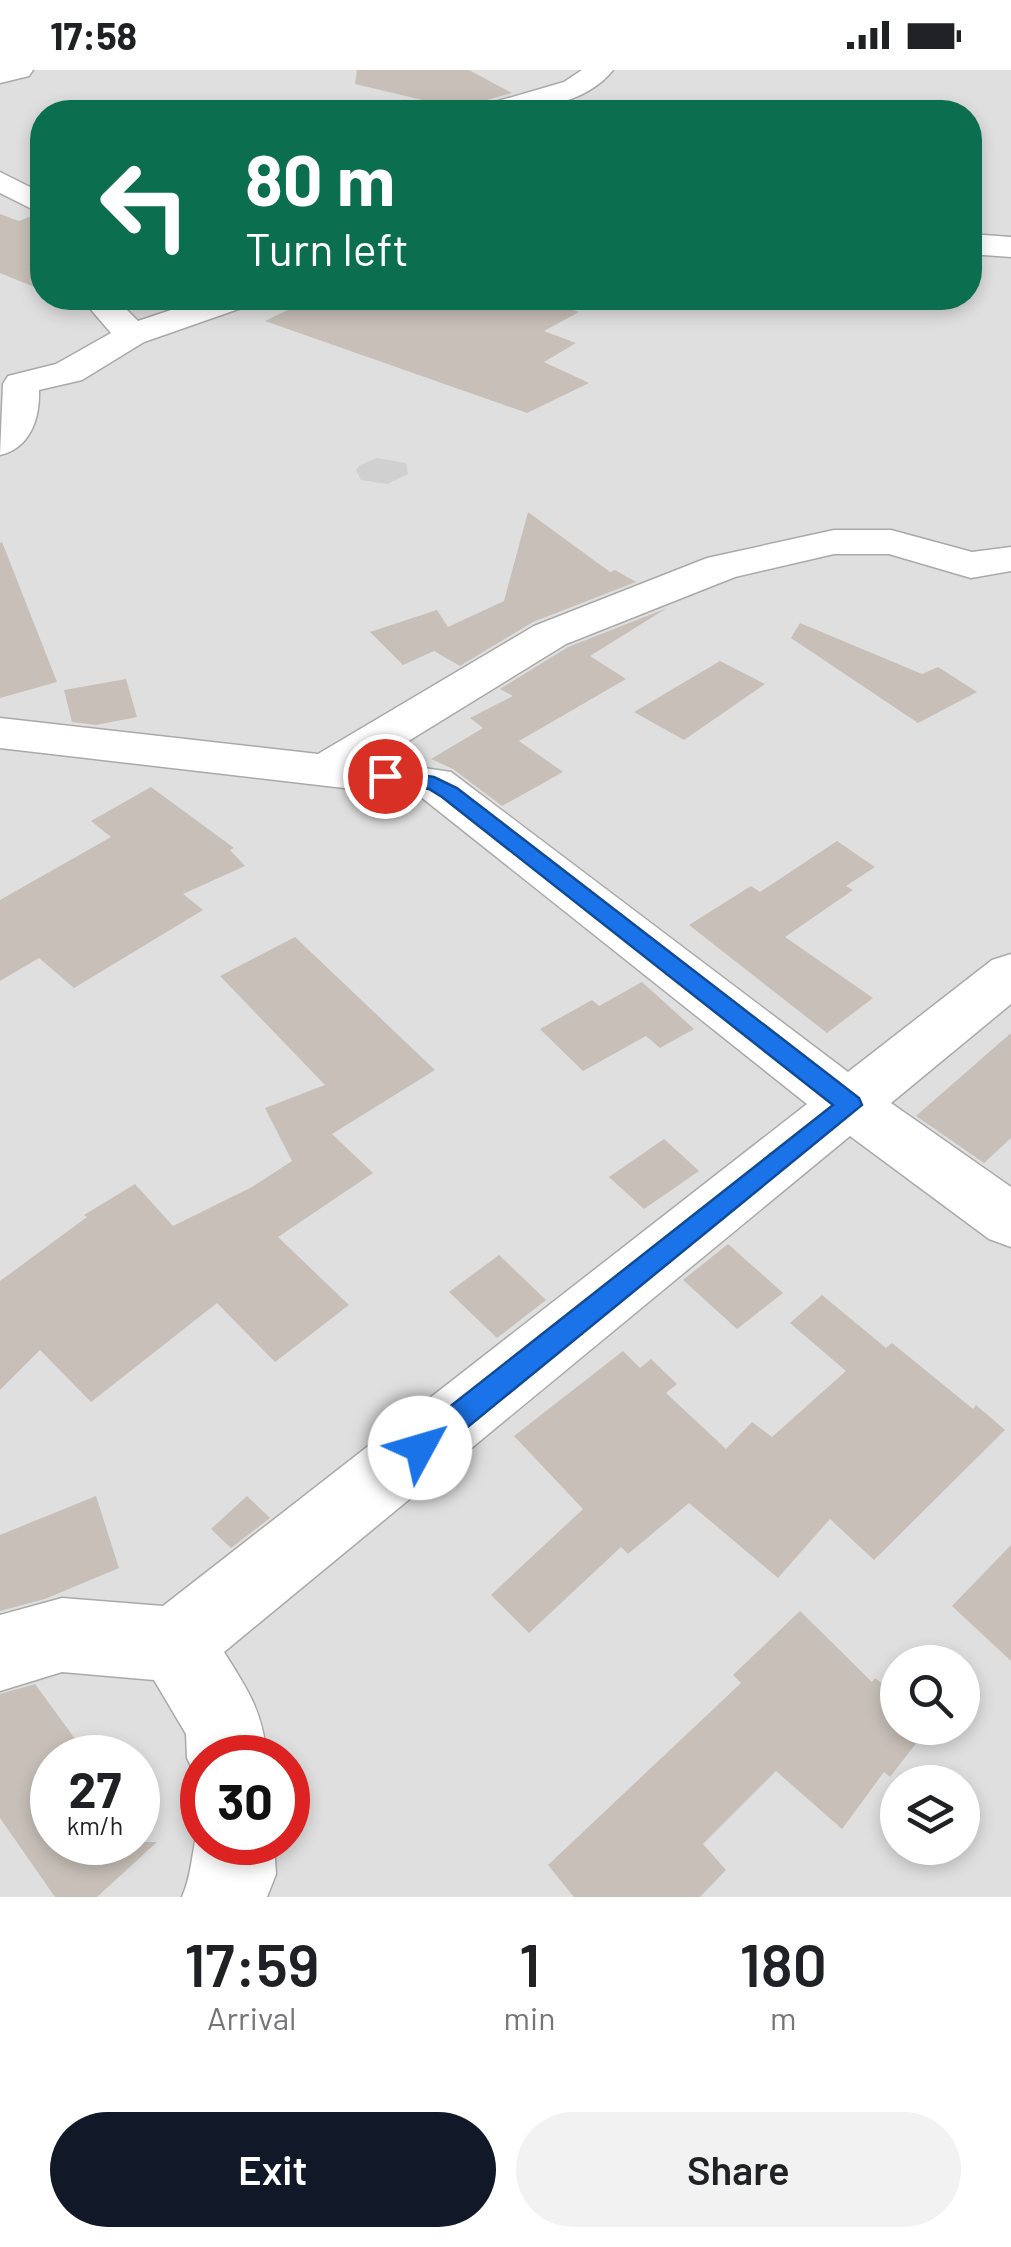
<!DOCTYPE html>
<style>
:root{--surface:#fff;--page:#f2f2f2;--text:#202124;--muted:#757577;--accent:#111827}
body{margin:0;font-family:Barlow,sans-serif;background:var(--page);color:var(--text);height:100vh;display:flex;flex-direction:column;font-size:38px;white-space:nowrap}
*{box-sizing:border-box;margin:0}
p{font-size:32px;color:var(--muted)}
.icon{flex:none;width:55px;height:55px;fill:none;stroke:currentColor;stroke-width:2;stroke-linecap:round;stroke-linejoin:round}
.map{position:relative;height:1827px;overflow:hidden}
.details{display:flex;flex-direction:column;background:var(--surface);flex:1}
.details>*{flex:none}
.banner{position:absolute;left:30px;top:30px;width:952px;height:210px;border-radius:40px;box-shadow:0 5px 15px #0003;background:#0b6e4f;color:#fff;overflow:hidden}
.fabs{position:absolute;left:880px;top:1575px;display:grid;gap:20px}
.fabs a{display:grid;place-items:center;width:100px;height:100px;border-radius:50%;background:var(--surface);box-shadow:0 5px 15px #0003;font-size:50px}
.speed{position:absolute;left:30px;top:1665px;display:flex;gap:20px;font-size:50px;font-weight:700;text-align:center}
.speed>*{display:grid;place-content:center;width:130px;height:130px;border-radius:50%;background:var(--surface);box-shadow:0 5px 15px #0003;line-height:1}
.speed small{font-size:25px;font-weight:400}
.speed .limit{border:15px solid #d22;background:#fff;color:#111}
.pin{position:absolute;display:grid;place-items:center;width:85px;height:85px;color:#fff;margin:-42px;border:5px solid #fff;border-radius:50%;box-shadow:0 2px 10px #0007}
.me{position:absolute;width:110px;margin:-55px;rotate:51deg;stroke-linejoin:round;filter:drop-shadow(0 0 8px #0008)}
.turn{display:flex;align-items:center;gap:35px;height:210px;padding:0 50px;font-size:45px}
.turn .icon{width:130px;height:130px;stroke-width:2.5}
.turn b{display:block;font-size:70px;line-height:85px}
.eta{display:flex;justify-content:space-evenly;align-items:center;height:170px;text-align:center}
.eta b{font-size:60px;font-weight:600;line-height:70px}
.button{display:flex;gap:20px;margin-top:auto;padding:20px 50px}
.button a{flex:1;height:115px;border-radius:60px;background:var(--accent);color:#fff;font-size:40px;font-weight:600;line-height:115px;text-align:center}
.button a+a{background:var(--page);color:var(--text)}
.status{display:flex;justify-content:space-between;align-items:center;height:70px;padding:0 50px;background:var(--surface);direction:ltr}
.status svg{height:28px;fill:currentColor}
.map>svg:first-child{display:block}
</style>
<div class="status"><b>17:58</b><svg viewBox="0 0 49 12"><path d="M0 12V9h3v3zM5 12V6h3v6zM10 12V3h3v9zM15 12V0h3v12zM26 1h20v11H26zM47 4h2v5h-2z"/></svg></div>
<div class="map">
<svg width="1011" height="1827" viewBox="0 0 1011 1827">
<rect width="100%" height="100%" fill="#f2efe9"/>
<!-- residential -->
<path fill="#e0dfdf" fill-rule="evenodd" d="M0,0h1011v1827h-1011zM42,42h928v186h-928zM898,1592h64v66h-64zM52,1688h86v84h-86zM202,1688h86v84h-86zM898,1712h64v66h-64z"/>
<!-- religious -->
<polygon fill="#d0d0d0" points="377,388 406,393 408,404 387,414 361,410 356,400 360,395"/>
<!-- building -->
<g fill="#c7bfb8">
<polygon points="357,0 469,0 512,23 480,32 473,42 355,14"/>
<polygon points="0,144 19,151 35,145 42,148 42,220 0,203"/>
<polygon points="313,228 539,228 579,242 544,261 576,273 544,292 589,313 527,343 265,251"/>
<polygon points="528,442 610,502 615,500 636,512 533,552 460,596 434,581 403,595 370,562 437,540 448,557 504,531"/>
<polygon points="2,472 57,612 0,628 0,473"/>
<polygon points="667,538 590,586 626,609 519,671 563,702 502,736 453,699 431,689 483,658 470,648 513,626 500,619 568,577"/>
<polygon points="800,553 922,604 938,597 977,622 918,653 791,568"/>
<polygon points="720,591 765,614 684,670 634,642"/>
<polygon points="126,609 137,647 96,655 72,652 64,620"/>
<polygon points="151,717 234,778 230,780 245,796 183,824 203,840 74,918 39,888 0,911 0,830 111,767 91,751"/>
<polygon points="837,771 875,797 846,816 853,820 785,867 873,928 827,963 689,855 751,816 760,822"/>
<polygon points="295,867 435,1000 332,1064 373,1103 278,1167 349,1235 275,1292 217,1233 91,1332 40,1280 0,1320 0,1211 87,1147 84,1145 135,1114 173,1156 252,1117 292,1091 265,1038 325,1015 220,906"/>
<polygon points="642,912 694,959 660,978 646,966 583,1001 540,959 592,930 599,936"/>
<polygon points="1011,963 1011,1068 984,1093 916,1046"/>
<polygon points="664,1069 699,1101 644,1139 609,1107"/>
<polygon points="728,1174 783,1223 737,1259 683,1210"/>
<polygon points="499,1185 546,1230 497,1268 449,1222"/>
<polygon points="822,1225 886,1278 892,1273 973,1339 976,1335 1005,1360 874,1490 830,1449 778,1508 689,1433 628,1484 621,1477 529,1563 491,1525 583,1439 514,1366 623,1281 640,1298 651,1289 677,1314 666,1323 726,1379 752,1352 772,1367 846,1301 790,1253"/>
<polygon points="96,1426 119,1498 45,1529 0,1541 0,1465"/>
<polygon points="247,1426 270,1448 231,1478 211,1459"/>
<polygon points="1011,1475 1011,1591 952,1536"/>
<polygon points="800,1541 872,1612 875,1608 898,1626 898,1658 928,1658 890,1707 884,1702 842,1759 776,1701 703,1774 726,1800 700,1827 574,1827 548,1795 741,1613 733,1605"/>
<polygon points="35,1614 89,1688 52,1688 52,1772 157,1772 97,1827 55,1827 0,1748 0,1624"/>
</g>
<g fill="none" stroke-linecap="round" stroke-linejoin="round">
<defs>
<g id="street">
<polygon points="0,0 33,0 29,6 0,13"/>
<path d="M582,0h31c-28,36 -94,45 -136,42l4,-6 83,-24z"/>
<polygon points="0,102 42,123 42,144 0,123"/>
<polygon points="970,164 1011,167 1011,187 970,184"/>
<path d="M81,228h34l23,23 69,-23h48l-5,7 -106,37 -62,38 -43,10c1,29 -9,58 -39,65l3,-71 5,-8 48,-12 55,-31z"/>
<path d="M834,460h57l81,22 39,-5v24l-40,7 -82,-24h-55l-99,23 -169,67 -190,117 75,11 397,300 144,-112 19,-6v50l-120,99 120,84v60l-22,-8 -139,-103 -626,516c24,38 39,60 43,106h-65v30l-15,-30 -1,-24 -32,-54 -92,-8 -62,19v-76l62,-17 101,8 644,-502 -386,-307 -421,-49v-30l318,36 216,-128 173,-68z"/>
<path d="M202,1747v25h72l2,32 -9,23h-85c12,-27 9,-53 20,-80z"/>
</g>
</defs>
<!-- street casing -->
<use href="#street" stroke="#a9a9a9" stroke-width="3"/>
<!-- street -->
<use href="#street" fill="#fff" fill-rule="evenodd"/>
</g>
<!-- route -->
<polygon fill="#1a73e8" stroke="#114b97" stroke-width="2.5" points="385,700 434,707 457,718 859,1028 862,1035 431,1387 420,1391 410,1387 406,1378 410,1368 833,1035 442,727 429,719 378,711 375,706"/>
</svg>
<div class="fabs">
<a><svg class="icon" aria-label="search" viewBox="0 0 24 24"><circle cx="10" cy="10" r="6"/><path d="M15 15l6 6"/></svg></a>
<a><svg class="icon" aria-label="layers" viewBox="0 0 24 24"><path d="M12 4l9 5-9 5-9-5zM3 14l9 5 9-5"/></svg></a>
</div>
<div class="speed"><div>27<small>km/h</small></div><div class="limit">30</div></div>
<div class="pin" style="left:385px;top:706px;background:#d93025"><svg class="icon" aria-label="arrive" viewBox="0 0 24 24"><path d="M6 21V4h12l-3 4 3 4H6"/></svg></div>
<svg class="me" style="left:420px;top:1378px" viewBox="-20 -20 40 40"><circle r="19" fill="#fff"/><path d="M0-13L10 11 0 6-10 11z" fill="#1a73e8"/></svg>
<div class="banner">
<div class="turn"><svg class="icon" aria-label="left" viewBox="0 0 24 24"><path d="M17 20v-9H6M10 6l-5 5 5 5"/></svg><div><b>80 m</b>Turn left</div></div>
</div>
</div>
<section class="details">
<div class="eta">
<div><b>17:59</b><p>Arrival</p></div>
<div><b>1</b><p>min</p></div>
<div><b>180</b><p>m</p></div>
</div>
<div class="button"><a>Exit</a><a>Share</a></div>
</section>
